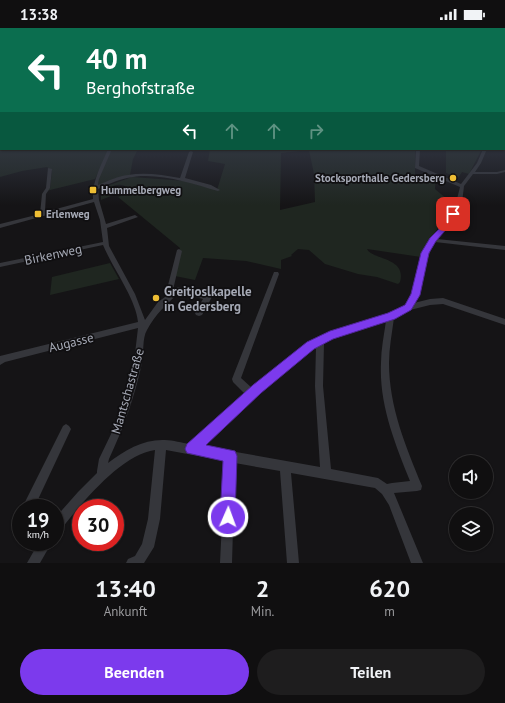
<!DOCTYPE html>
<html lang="de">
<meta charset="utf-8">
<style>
:root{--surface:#100f10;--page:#1e1d1e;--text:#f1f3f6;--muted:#9c9c9f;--line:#302f30;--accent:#7c3aed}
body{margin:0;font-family:"PT Sans",sans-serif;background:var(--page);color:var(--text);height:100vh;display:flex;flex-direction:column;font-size:15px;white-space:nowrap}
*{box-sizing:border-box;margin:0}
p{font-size:13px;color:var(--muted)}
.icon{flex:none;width:22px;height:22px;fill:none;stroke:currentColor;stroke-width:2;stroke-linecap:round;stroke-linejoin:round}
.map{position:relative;height:535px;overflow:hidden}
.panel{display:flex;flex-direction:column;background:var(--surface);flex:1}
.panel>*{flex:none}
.hud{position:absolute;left:0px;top:0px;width:505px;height:122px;box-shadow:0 1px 3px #0004,0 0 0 1px var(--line);background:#0b6e4f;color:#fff;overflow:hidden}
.fabs{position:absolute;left:449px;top:427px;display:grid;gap:8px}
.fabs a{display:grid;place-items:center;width:44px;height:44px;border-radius:50%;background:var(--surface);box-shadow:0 1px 3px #0004,0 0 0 1px var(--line);font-size:20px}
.speed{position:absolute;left:12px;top:471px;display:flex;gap:8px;font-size:20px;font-weight:700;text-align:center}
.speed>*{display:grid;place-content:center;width:52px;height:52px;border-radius:50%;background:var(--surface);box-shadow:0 1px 3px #0004,0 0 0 1px var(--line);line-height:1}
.speed small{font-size:10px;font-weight:400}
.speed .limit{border:6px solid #d22;background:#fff;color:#111}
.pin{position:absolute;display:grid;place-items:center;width:34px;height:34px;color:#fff;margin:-17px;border-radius:8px;box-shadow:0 2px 6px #0006}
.me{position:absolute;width:44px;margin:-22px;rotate:2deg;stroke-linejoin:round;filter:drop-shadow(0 0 3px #0008)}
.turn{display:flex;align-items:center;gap:14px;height:84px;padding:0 20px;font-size:18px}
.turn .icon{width:52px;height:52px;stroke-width:2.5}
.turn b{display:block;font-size:28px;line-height:34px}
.lanes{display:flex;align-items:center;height:38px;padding:0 20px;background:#0003;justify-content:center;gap:20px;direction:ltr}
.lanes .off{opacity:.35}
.eta{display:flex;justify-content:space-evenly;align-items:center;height:68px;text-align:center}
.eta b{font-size:24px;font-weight:800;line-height:28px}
.primary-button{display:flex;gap:8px;margin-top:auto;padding:8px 20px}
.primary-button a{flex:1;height:46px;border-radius:24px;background:var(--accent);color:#fff;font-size:16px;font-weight:800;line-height:46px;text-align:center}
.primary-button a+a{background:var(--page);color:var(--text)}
.status{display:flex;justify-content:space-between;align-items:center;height:28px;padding:0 20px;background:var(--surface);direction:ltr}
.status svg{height:11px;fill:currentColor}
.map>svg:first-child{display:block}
</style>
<div class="status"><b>13:38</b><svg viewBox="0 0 49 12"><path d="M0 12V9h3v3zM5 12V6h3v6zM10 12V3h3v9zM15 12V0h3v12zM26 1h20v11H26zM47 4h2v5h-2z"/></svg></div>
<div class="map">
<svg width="505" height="535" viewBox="0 0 505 535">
<rect width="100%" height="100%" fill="#151416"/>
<!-- green -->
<g fill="#1f2620" fill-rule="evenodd">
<polygon points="0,102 1,121 109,121 95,151 46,163 50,160 52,143 47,139 22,143 0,149"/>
<polygon points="111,121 138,121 133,131 130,147 98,158 99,148"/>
<path d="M210,121h205v27l9,-2 12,3 -1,12 19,16c-10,18 -26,33 -33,52l-54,-8c5,11 40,8 33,33l-2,2 -21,-7 -19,-3 -33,-10 -16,-14 -11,-1 -7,6 1,1 -11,4v9l-35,-8 -43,-3 -8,22 -20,-4 5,-28 -62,-51 7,-3v-4l2,-2c-3,-4 -9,-4 -14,-2l2,3 -4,1 -2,3 2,3 -10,4v-9l6,-5 25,-9 54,4 31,9 8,-26 -17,-3zM309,122l5,24 1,28 -35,8 1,-57z"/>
<polygon points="446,121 482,121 469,146 462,144 458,150 446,145"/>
<polygon points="110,235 119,251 50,267 52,249"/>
</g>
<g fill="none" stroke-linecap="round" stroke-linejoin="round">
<!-- minor -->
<g fill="#35363b" fill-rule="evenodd">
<path d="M108,121h4l-13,30 -1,6c10,-4 20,-9 30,-10 17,-3 35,0 52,3l9,-26 2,-1 2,1 -8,26 26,7 9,5 -2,1c-27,-8 -63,-20 -91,-13 -10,2 -20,7 -29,11l1,11 7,24 29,-9 3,2 -31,11 2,18 26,48 10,26 13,-18 7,-5 12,-47 2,-1 3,2 -9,39 5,-3 30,7 2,1 2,2 -10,18 -3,1 -3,-1 -1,-2 8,-14 -24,-6c-12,10 -24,22 -32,37 -5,8 -3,24 -5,33 -7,33 -19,66 -33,96l-1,4c17,-13 36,-24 57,-23 8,0 17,3 25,4l55,-50 -12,-12 -1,-3 42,-107h4l1,2 -38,104 11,10 55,-45 10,-5 72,-24 16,-9 7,-10 11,-44 8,-12 20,-25 5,-11 4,-16 -45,-19 1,-19h4l-1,17 42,18 16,-21 6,-14h4l-6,14 -6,9h22l8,-2v2l-8,2h-24l-9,12 -2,17 -6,11 -19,25 68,7v4l-70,-8c-12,19 -10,42 -21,61l16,-4 13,-1 62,21v6l-62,-21 -13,1 -20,5 -16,8c-2,15 -5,30 -5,45 0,44 17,84 33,123l-1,4 -4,1 -23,2 29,70h-12l-22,-58 -7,-11 -7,-6 -84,-15 8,90h-12l-7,-92 -45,-8 -3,100h-12l5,-102 -59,-11 -6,69 -6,28 -10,16h-18l2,-4 7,-3 7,-12 6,-25 7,-69c-34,4 -76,56 -96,82l-4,2v-16l23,-26 19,-19v-2l2,-12 13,-27 17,-52 5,-18 4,-34 -133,34 -5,3v-9l138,-34c-2,-23 -26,-55 -35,-77l-103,22v-4l103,-21 -3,-22 -6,-18 -94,26v-4l40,-10 2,-20 4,-6 2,-20 4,1 -2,19 -4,6 -1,18 48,-13c-1,-18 8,-33 15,-50zM386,293c-2,14 -5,28 -5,42 -2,42 14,80 29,118l-18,2 -5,1 -9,-6 -47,-9 -8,-83 1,-43 8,-4zM316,319l-1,39 5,81 -118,-21 58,-54z"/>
<polygon points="66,396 69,398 71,401 34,480 22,480 63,398"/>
<polygon points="39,514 52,514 40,535 27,535"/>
</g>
</g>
<!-- sky -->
<linearGradient id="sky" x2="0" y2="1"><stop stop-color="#0c0b0c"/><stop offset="0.58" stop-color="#353a47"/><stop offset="1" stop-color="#353a47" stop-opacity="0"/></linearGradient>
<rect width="505" height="177" fill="url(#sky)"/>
<!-- route -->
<polygon fill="#7c3aed" stroke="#51269a" points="451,184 456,186 444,204 436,213 429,225 420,267 411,282 395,291 333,311 314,321 261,365 206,417 235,423 237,428 235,489 233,494 228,497 222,494 220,489 223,433 187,425 185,421 187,416 253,357 307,314 330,303 388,285 405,277 411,266 421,225 430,210 439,201"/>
<!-- markers -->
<g fill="#eebe34" stroke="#100f11" stroke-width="1.5">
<circle cx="453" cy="150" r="4"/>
<rect x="89" y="158" width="8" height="8" rx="2"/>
<rect x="34" y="182" width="8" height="8" rx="2"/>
<circle cx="156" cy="270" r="4"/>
</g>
<g text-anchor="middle" stroke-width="3.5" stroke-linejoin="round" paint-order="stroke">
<!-- far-poi labels -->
<g font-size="11" font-weight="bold" fill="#a6aab6" stroke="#100f11" text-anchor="start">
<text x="445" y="154" text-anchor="end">Stocksporthalle Gedersberg</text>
<text x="101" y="166">Hummelbergweg</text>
<text x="46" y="190">Erlenweg</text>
</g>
<!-- street labels -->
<g font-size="13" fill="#a6aab6" stroke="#100f11">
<text transform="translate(53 226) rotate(-12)" y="5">Birkenweg</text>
<text transform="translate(71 314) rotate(-14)" y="5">Augasse</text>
<text transform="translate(127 363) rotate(-74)" y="5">Mantschastraße</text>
</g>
<!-- poi labels -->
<g font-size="13" font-weight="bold" fill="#a6aab6" stroke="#100f11" text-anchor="start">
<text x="164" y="268">Greitjoslkapelle<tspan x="164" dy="15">in Gedersberg</tspan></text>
</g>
</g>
</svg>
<div class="fabs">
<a><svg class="icon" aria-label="sound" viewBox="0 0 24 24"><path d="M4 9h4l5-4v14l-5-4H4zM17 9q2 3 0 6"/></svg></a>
<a><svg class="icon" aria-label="layers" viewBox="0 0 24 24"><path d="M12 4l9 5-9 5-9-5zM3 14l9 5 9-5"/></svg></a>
</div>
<div class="speed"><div>19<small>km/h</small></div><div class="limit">30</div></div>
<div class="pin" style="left:453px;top:186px;background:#d93025"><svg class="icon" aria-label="arrive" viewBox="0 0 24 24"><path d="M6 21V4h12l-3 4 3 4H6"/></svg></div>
<svg class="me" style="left:228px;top:489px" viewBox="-20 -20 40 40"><circle r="17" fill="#7c3aed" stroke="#fff" stroke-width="3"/><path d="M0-11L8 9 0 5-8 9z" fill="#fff"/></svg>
<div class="hud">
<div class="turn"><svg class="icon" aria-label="left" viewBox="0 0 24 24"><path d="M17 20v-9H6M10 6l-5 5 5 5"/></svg><div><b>40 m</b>Berghofstraße</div></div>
<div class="lanes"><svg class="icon" aria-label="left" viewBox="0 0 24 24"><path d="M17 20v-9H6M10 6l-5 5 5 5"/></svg><svg class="icon off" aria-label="ahead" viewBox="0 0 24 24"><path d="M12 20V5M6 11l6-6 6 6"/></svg><svg class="icon off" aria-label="ahead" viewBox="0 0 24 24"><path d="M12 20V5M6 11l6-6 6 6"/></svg><svg class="icon off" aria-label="right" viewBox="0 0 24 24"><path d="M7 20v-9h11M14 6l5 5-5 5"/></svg></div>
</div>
</div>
<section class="panel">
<div class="eta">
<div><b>13:40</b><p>Ankunft</p></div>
<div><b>2</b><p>Min.</p></div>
<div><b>620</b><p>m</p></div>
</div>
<div class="primary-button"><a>Beenden</a><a>Teilen</a></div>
</section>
